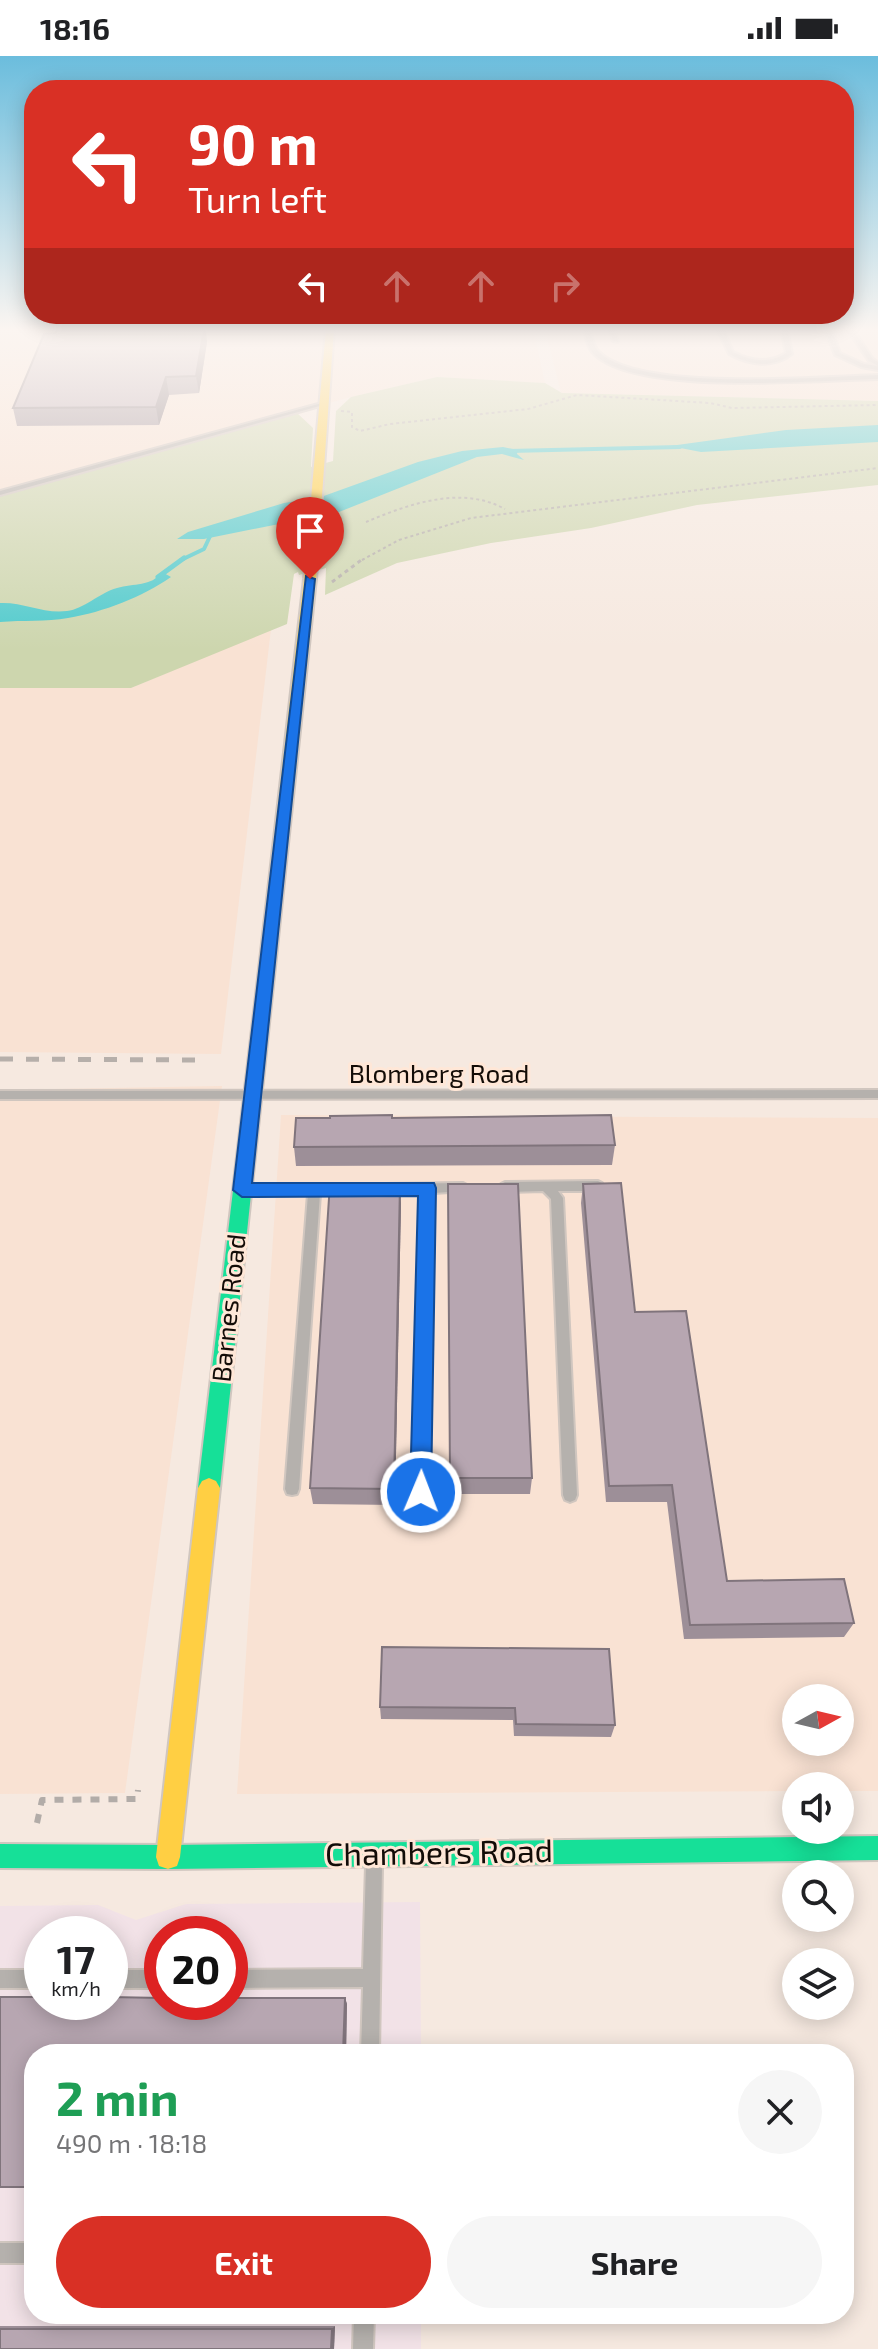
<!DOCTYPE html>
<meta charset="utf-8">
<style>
:root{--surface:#fff;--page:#f6f6f6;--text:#202124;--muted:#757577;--accent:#d93025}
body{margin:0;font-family:"Exo 2",sans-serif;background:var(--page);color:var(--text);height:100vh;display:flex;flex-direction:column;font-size:30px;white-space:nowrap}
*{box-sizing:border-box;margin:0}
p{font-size:26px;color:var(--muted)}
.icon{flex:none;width:44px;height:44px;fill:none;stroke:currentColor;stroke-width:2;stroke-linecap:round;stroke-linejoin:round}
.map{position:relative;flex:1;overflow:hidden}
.drawer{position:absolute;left:24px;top:1988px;width:830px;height:280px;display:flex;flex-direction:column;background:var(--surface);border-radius:32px;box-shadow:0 4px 20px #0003}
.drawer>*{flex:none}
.top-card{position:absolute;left:24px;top:24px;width:830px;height:244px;border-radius:32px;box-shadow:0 4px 20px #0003;background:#d93025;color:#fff;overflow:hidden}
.needle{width:52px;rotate:82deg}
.buttons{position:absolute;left:782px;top:1628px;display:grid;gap:16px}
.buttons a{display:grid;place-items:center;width:72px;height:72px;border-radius:50%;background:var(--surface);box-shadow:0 4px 20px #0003;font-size:40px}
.speed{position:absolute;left:24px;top:1860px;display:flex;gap:16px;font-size:40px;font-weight:700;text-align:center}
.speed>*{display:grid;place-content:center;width:104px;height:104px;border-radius:50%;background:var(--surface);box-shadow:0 4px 20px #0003;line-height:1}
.speed small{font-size:20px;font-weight:400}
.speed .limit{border:12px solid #d22;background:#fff;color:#111}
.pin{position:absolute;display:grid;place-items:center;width:68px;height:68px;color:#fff;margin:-82px -34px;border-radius:50% 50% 50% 0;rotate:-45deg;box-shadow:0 0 8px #0007}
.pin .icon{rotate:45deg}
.me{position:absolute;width:88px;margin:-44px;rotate:1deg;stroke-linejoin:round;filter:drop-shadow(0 0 6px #0008)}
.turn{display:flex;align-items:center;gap:28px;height:168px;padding:0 32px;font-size:36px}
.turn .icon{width:104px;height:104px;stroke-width:2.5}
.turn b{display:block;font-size:56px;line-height:68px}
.lanes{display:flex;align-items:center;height:76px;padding:0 32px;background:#0003;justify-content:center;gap:40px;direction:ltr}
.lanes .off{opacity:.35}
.round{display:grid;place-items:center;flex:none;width:84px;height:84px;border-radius:42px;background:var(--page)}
.summary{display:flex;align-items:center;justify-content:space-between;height:136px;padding:0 32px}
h1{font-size:48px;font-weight:700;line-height:60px;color:#1e9e55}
.button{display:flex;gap:16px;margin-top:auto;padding:16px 32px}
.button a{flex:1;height:92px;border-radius:48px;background:var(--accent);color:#fff;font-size:32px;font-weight:700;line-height:92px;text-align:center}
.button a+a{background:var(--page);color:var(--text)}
.status{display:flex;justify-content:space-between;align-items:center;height:56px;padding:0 40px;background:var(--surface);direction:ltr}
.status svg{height:22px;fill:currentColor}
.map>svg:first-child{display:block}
</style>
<div class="status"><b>18:16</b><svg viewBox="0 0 49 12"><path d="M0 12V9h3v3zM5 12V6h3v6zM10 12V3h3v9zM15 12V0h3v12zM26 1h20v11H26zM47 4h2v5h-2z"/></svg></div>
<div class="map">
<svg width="878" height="2293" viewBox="0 0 878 2293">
<rect width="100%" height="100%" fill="#f6e9e0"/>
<!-- commercial -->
<path fill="#f2e2e7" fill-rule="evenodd" d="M420,1846l1,152h-387v260h387v35h-421v-443l98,-1 38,15 50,-16zM42,1878h68v68h-68zM162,1878h68v68h-68z"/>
<!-- built -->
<g fill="#f9e2d3" fill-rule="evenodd">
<polygon points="0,273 533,273 545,327 437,321 351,341 0,437"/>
<polygon points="545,273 878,273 878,345 561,337"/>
<polygon points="271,573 221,998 0,996 0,632 131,632"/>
<polygon points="222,1030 125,1737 0,1738 0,1034"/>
<path d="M281,1059l597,3v673h-38v-5h-44v5l-559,3zM796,1642h44v44h-44z"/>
</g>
<!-- green -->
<polygon fill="#cdd6ae" points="437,321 545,327 562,337 878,345 878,429 697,449 591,472 491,487 397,507 325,539 326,512 299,519 298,516 294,518 287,568 131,632 0,632 0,437 296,356 313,372 311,411 333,405 336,355 351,341"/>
<!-- water -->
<g fill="#4fcacc">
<polygon points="878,369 878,386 701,396 670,390 786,374"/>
<polygon points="503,391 518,394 517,398 524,404 502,398 477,401 339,456 204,483 177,483 188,476 284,447 321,441 418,406 462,395"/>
<path d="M162,516l9,5c-29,20 -67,35 -103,41 -22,4 -45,2 -68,4v-19c24,-1 43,11 67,8 17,-2 32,-18 50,-23 17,-5 34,-1 45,-16z"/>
</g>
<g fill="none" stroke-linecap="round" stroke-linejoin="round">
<!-- stream-far1 -->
<g stroke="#4fcacc" stroke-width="4">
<polyline points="509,395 680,391"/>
<polyline points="181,504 204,493 212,476"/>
</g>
<!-- stream -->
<polyline stroke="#4fcacc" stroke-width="5" points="158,521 184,502"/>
<defs>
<g id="lane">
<path d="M584,273h6c2,8 3,17 9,23 41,40 220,25 279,23v4c-59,1 -247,18 -286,-27 -5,-6 -6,-15 -8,-23z"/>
<polygon points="609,273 615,273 618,286 613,285"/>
<path d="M717,273h6l10,23c18,9 36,12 53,1l-5,-24h6l5,25c-19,15 -43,11 -63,0z"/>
<polygon points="825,273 831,273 840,297 864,308 878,310 878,314 861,311 835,299"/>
<polygon points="847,273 853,273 873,303 878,306 878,310 869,305"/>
<polygon points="322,347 327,348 0,439 0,435"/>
<polygon points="878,1034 878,1042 0,1043 0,1035"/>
<polygon points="598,1125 602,1127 604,1130 602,1133 598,1135 558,1135 563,1142 577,1439 575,1444 570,1446 565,1444 563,1439 551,1143 543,1135 505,1136 501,1134 499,1131 501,1128 505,1126"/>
<polygon points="463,1127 467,1129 469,1132 467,1135 433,1137 428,1436 426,1441 421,1442 416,1441 414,1436 421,1137 385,1138 381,1136 379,1133 381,1130 385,1128"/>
<polygon points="343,1128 347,1130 349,1133 347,1136 320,1138 299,1433 297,1438 292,1439 287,1438 285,1433 308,1138 245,1139 241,1137 239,1134 241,1131 245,1129"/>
<polygon points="374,1801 380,1803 382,1809 379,1998 361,1998 363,1931 230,1932 230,1914 363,1913 366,1809 368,1803"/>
<rect x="0" y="1914" width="42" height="18"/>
<rect x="110" y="1914" width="52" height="18"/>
<rect x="0" y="2187" width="34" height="20"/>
<polygon points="354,2258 374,2258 373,2293 353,2293"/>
</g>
<g id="fast">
<polygon points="264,934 272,939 220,1432 216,1439 209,1442 202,1439 198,1432 256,939"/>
<polygon points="878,1780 878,1804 168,1813 0,1812 0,1788 168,1789"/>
</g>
<g id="slow">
<polygon points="326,273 334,273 316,523 272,939 264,944 256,939 304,523"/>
<polygon points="209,1422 216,1425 220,1432 180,1801 177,1810 168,1813 159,1810 156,1801 198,1432 202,1425"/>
</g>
</defs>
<!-- lane casing -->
<use href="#lane" stroke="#d0c6bf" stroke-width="4"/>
<!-- fast casing -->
<use href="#fast" stroke="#d0c6bf" stroke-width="4"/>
<!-- slow casing -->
<use href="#slow" stroke="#d0c6bf" stroke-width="4"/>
<!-- path-far2 -->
<g stroke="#b2aca8" stroke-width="2" stroke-dasharray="3 3" stroke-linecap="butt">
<polyline points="341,355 352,356 352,371 360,375 390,368 528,353 577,339 710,347 732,352 878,349"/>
<path d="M366,466c43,-18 95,-37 139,-13"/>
<polyline points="362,504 399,484 471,462 878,412"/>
</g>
<!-- path-far1 -->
<polyline stroke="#b2aca8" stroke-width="3" stroke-dasharray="4 4" stroke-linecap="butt" points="332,526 364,502"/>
<!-- path -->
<polyline stroke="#b2aca8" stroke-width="6" stroke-dasharray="9 9" stroke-linecap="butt" points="37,1767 42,1744 137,1743 138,1734"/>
<!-- lane -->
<use href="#lane" fill="#b5b1ad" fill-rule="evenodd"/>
<!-- fast -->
<use href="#fast" fill="#16e098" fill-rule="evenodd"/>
<!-- slow -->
<use href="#slow" fill="#ffcf43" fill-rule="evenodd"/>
<!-- rail -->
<polyline stroke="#b6afaa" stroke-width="5" stroke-dasharray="13 13" stroke-linecap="butt" points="0,1003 199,1004"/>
</g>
<!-- wall -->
<g fill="#9d8f98">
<rect x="402" y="273" width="54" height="1"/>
<polygon points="207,286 199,337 169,339 159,369 17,370 13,352"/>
<polygon points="392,1062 615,1089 612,1109 296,1110 294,1091"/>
<polygon points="448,1128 532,1422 530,1438 450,1438"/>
<polygon points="583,1128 635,1256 727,1525 854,1567 844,1581 684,1583 667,1446 606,1446 581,1147"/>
<polygon points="401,1147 395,1449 313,1448 310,1432"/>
<polygon points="382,1591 615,1669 611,1681 514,1680 513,1664 381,1663 380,1651"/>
<polygon points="0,1941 345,1942 347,1948 346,1998 34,1998 34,2132 0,2132"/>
<polygon points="0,2270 335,2270 334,2293 0,2293"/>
</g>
<!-- shaded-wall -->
<g fill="#80747c">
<polygon points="204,273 206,273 207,286 199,337 196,320"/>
<polygon points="166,321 169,339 159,369 156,351"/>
<polygon points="400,1128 401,1147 395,1449 394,1433"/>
<polygon points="345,1942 347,1948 346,1998 343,1998"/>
<polygon points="335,2270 334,2293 331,2293 332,2273"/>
</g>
<!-- building -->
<g fill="#b7a6b1" stroke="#80747c" stroke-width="2">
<polygon points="57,273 204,273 196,320 166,321 156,351 13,352 44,278 56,277"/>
<polygon points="392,1059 392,1062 611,1059 615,1089 294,1091 296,1062 330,1062 330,1060"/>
<polygon points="330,1127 400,1128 394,1433 310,1432"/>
<polygon points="621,1127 635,1256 686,1255 727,1525 844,1523 854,1567 690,1569 672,1429 609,1430 583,1128"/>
<polygon points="448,1128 518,1128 532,1422 450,1422"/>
<polygon points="382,1591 609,1593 615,1669 516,1668 515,1652 380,1651"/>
<polygon points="0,1941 42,1941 42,1946 110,1946 110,1941 162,1942 162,1946 230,1946 230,1942 345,1942 343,1998 34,1998 34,2131 0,2131"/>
<polygon points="0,2273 332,2273 331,2293 0,2293"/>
</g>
<!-- sky -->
<linearGradient id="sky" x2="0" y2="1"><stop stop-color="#6bbddd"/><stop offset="0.46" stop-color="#fbf5f1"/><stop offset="1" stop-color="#fbf5f1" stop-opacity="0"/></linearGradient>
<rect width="878" height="594" fill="url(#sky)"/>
<!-- route -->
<polygon fill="#1a73e8" stroke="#114b97" stroke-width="2" points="306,520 315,523 252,1127 434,1127 436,1132 431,1436 428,1443 421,1446 413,1443 410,1436 418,1140 242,1141 233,1134"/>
<g text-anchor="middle" stroke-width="6" stroke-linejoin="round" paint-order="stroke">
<!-- street labels -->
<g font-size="26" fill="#130c07" stroke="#ffe7d7">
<text x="439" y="1027">Blomberg Road</text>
<text transform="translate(229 1252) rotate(-84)" y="9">Barnes Road</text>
</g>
<!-- near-street labels -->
<g font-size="32" fill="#130c07" stroke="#ffe7d7">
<text transform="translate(439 1797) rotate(-1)" y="11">Chambers Road</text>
</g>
</g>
</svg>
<div class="buttons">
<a><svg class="needle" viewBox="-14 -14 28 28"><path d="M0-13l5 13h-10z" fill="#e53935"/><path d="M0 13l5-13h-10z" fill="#757577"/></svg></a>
<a><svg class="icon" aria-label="sound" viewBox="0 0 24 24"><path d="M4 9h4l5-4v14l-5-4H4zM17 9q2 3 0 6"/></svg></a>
<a><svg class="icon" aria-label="search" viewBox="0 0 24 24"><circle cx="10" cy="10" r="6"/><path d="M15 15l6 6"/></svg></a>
<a><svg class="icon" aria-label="layers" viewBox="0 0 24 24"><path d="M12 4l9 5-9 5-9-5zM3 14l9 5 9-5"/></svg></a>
</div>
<div class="speed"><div>17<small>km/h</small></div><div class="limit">20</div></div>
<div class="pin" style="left:310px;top:523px;background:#d93025"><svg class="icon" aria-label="arrive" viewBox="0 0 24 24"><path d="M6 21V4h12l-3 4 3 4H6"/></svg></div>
<svg class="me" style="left:421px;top:1436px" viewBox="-20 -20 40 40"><circle r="17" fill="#1a73e8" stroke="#fff" stroke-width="3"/><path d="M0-11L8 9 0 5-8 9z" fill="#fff"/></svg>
<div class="top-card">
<div class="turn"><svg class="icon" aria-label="left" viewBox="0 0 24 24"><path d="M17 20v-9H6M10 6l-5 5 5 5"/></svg><div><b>90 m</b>Turn left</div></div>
<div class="lanes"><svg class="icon" aria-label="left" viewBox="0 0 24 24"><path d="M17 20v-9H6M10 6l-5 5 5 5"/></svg><svg class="icon off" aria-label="ahead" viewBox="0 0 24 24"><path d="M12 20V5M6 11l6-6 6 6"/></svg><svg class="icon off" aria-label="ahead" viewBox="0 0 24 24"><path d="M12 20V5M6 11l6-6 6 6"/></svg><svg class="icon off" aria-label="right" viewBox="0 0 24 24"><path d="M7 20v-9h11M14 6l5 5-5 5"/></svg></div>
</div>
<section class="drawer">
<div class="summary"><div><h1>2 min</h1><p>490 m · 18:18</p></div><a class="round"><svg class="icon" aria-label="close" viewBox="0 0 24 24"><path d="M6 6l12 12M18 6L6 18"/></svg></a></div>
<div class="button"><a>Exit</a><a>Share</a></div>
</section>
</div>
